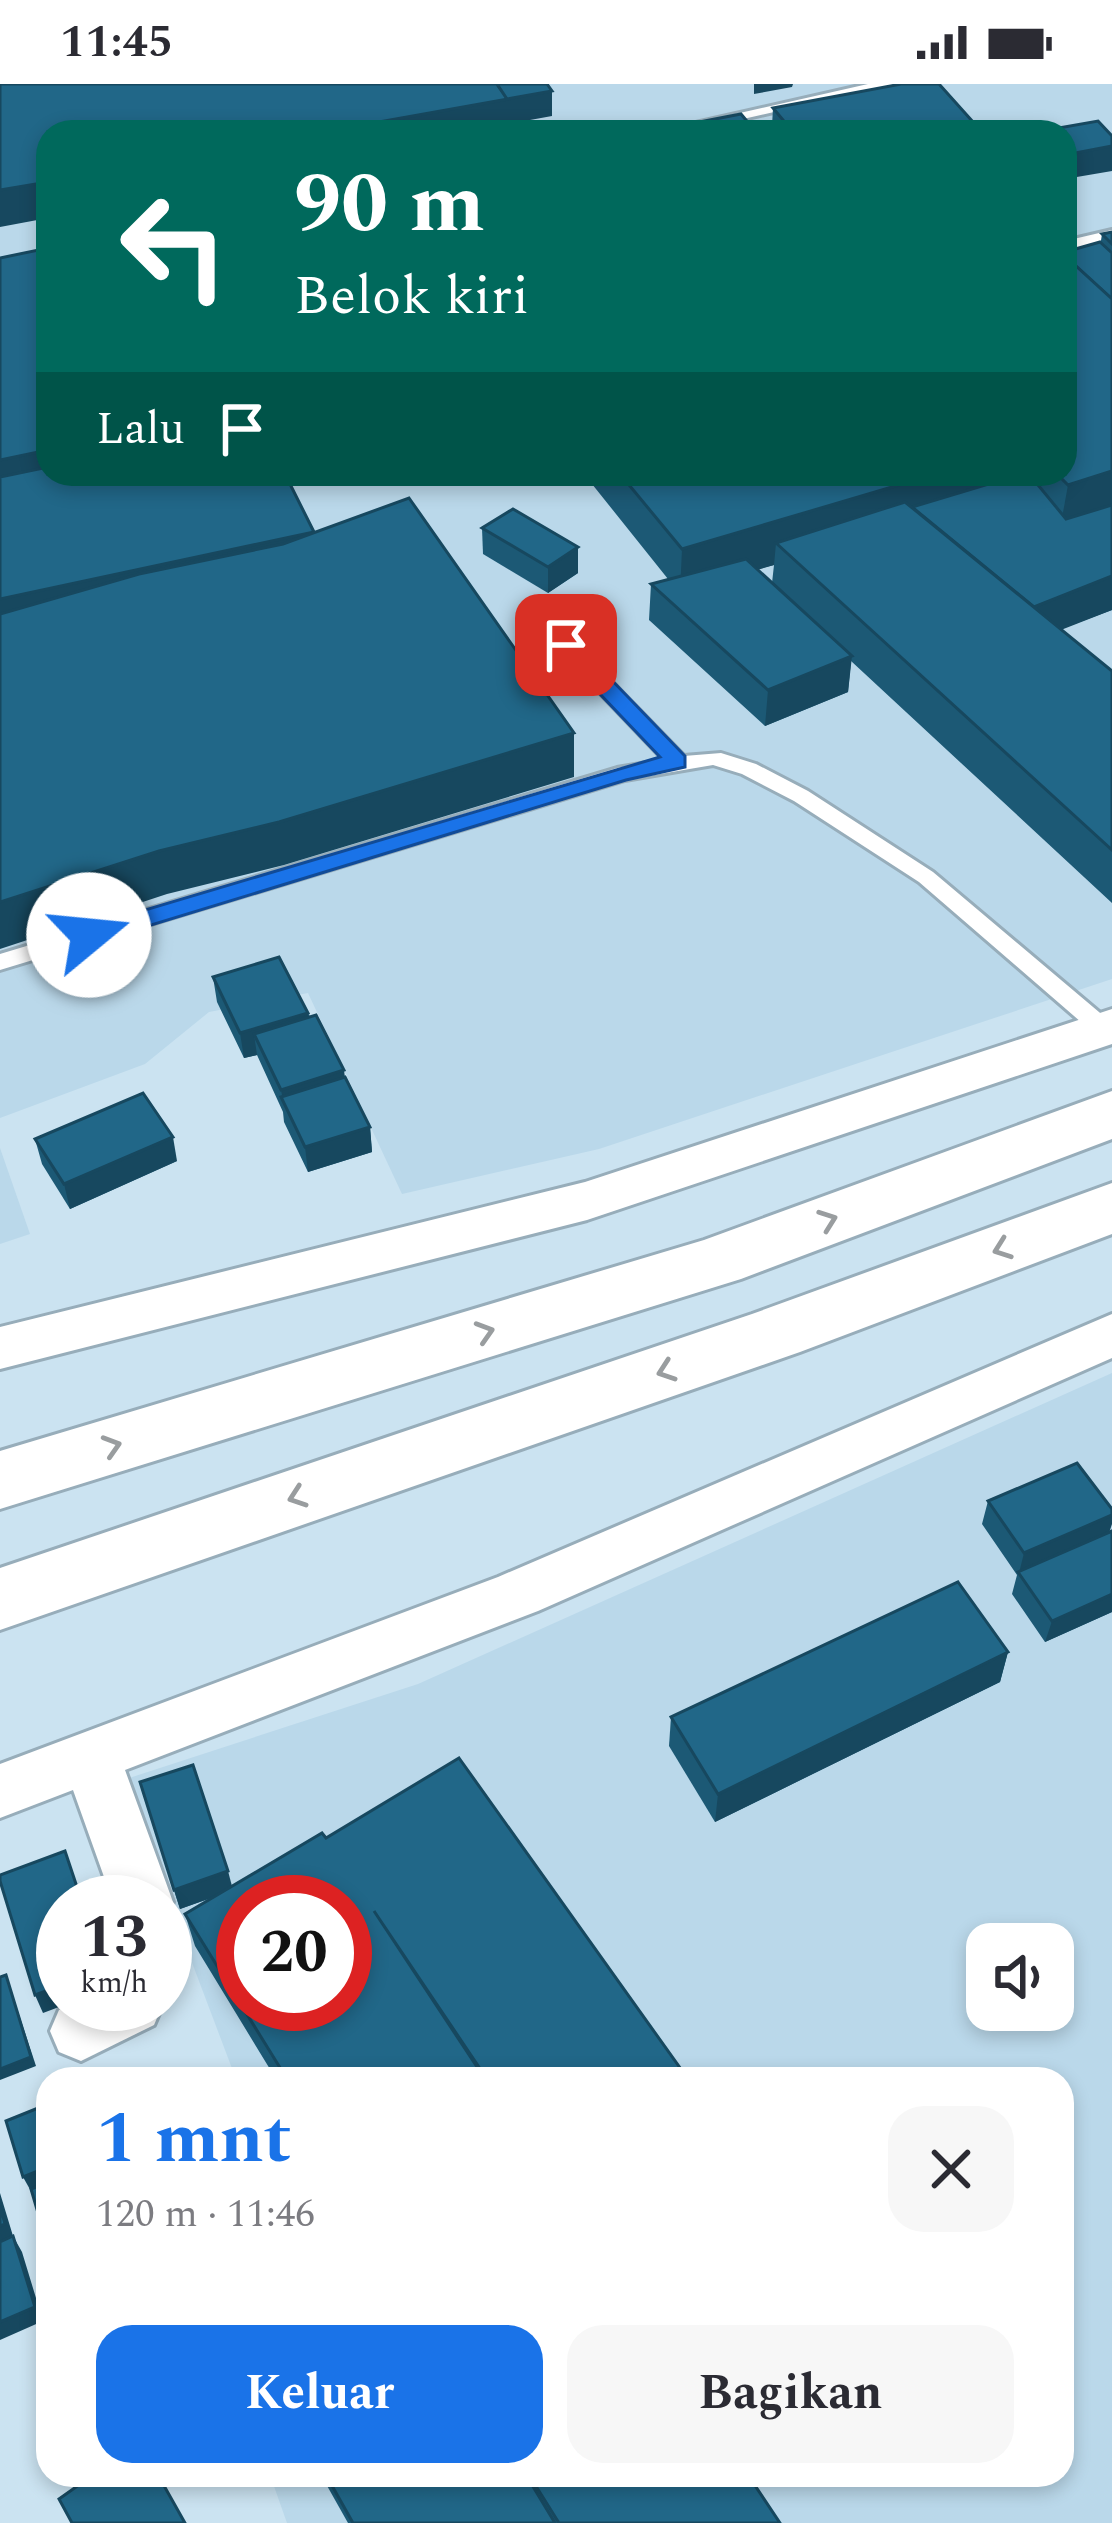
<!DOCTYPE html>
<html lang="id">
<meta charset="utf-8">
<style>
:root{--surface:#fff;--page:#f7f7f7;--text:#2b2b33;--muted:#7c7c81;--accent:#1a73e8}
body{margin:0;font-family:Spectral,serif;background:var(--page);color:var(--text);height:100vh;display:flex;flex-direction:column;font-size:45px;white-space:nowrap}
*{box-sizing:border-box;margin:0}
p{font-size:39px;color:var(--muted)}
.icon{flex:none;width:66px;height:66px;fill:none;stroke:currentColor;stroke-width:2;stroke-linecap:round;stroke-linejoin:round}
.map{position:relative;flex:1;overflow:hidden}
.sheet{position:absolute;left:36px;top:1983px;width:1038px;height:420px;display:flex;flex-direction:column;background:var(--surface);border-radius:36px;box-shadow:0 6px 18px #0003}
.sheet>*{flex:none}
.hud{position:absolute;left:36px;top:36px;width:1041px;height:366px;border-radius:36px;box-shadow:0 6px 18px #0003;background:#00695c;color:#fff;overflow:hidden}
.tools{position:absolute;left:966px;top:1839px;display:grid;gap:24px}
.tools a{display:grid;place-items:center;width:108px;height:108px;border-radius:24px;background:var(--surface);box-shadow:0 6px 18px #0003;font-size:60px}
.speed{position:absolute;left:36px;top:1791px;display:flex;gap:24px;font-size:60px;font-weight:700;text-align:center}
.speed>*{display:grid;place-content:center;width:156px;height:156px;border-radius:50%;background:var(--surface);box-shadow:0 6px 18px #0003;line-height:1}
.speed small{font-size:30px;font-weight:400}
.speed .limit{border:18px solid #d22;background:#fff;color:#111}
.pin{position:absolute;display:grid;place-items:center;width:102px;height:102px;color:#fff;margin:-51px;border-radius:24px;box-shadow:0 6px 18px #0006}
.me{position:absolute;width:132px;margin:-66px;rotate:73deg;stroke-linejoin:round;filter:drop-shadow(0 0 9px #0008)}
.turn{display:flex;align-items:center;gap:42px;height:252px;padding:0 60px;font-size:54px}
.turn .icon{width:156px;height:156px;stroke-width:2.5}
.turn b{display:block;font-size:84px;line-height:102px}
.then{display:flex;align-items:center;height:114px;padding:0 60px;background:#0003;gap:24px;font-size:45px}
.round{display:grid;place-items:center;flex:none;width:126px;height:126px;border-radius:36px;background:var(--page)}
.head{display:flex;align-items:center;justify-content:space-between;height:204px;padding:0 60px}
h1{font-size:72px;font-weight:700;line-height:90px;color:var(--accent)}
.cta{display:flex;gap:24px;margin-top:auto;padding:24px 60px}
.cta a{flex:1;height:138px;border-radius:36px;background:var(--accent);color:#fff;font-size:48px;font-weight:700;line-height:138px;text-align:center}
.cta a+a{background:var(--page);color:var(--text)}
.status{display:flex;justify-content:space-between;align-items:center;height:84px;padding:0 60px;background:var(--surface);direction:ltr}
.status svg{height:33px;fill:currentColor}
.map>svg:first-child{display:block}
</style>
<div class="status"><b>11:45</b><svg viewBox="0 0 49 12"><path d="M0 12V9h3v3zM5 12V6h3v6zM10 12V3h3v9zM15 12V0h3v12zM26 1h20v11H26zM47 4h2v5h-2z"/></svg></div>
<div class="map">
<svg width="1112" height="2439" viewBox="0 0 1112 2439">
<rect width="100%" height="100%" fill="#cbe3f1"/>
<!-- built -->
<g fill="#bad8ea" fill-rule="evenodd">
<path d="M0,0h1112v895l-513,170 -197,45 -94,-201 -99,19 -64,52 -145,54zM48,48h1017v342h-1017z"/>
<polygon points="0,1064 30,1150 0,1160"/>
<path d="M1112,1289v1150h-825l-17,-48h792v-396h-826l-113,-299 295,-96zM243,1818h102v102h-102zM987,1860h66v66h-66z"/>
</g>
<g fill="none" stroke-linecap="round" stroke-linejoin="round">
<defs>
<g id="lane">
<polygon points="868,0 897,0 686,48 656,48"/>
<polygon points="1112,146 1112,156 1065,167 1065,157"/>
<polygon points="565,555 572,557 684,672 721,669 756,680 808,707 933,788 1112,939 1112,951 1096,951 919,798 794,717 742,690 713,681 625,696 0,886 0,870 617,684 664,676 558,565 555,561"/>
</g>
<g id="street">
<polygon points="1112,925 1112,960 587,1136 0,1285 0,1243 585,1098"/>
<polygon points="1112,1230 1112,1274 538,1527 125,1686 173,1818 165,1836 165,1818 113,1818 73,1706 0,1734 0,1680 498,1493"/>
<polygon points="70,1920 163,1920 154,1941 81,1977 59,1968 50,1947 59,1926"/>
</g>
<g id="highway">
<polygon points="1112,1007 1112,1055 741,1195 0,1425 0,1367 704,1156"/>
<polygon points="1112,1099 1112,1150 800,1268 0,1546 0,1484 752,1230"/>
</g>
</defs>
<!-- lane casing -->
<use href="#lane" stroke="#97adba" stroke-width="6"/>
<!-- street casing -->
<use href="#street" stroke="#97adba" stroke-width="6"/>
<!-- highway casing -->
<use href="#highway" stroke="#97adba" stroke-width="6"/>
<!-- lane -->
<use href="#lane" fill="#fff" fill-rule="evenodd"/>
<!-- street -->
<use href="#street" fill="#fff" fill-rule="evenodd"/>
<!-- highway -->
<use href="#highway" fill="#fff" fill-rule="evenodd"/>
</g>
<!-- wall -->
<g fill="#1c5975" fill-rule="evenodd">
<polygon points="773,24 982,48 648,48 753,45 772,42"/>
<path d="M1112,148v378l-51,19 51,42v232l-261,-242 -3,31 -83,34 -116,-106 2,-36 17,-5 -84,-105h405l-1,11 22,-7 -4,-4h59l37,-240zM774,481l-2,18 -14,-14z"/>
<polygon points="482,444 578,489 548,509 483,470"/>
<polygon points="213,893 308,929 345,994 370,1043 372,1068 308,1088 284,1038 283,1028 257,971 244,974 217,918"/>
<polygon points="35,1055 177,1077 70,1125 42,1080"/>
<polygon points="988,1417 1110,1448 1112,1447 1112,1528 1045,1558 1012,1510 1017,1491 982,1440"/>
<polygon points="1008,1568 1000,1598 715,1738 669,1662 671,1633"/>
<polygon points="140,1698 232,1802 326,1754 688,1995 276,1995 195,1862 185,1830 214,1813 180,1825"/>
<polygon points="321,2391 748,2391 780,2439 348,2439"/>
</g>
<!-- shaded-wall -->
<g fill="#17485f">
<polygon points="754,0 793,0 792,3 754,10"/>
<polygon points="552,7 552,32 508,40 508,48 323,48"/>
<polygon points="1112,62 1112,87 1065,95 1065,71"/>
<polygon points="48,98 48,134 0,143 0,106"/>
<polygon points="48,366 48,390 0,423 0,376"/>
<polygon points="1112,387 1112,429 1060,445 1068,401"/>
<polygon points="936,390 989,390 985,418 776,459 774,481 680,509 682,465"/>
<polygon points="314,448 318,492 0,562 0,515"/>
<polygon points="578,463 578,489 548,509 548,483"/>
<polygon points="1112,492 1112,526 1020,562 1027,525"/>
<polygon points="852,572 848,608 765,642 768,606"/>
<polygon points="574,649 574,693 284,781 167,810 0,865 0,818 159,767"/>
<polygon points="308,929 311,954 254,950 257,971 244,974 240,949"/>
<polygon points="344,986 347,1011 283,1017 281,1006"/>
<polygon points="370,1043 372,1068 308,1088 305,1063"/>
<polygon points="173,1053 177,1077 70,1125 64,1100"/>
<polygon points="1112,1431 1112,1440 1108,1452 1019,1489 1024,1469"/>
<polygon points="1112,1510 1112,1528 1045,1558 1052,1537"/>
<polygon points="1008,1568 1000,1598 715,1738 718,1710"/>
<polygon points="228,1787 233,1806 180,1825 174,1806"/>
<polygon points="6,1891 36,1982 0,1996 0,1985"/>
<polygon points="63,1901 63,1920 67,1920 43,1929 35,1911"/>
<polygon points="48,2083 48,2102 32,2109 23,2093"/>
<polygon points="0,2109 13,2152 22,2168 43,2237 0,2256"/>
</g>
<!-- building -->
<g fill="#216788" stroke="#17485f" stroke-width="3" fill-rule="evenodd">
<polygon points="0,0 497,0 508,15 323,48 48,48 48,98 0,106"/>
<polygon points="497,0 547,0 552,7 507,15"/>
<polygon points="901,0 939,0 982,48 793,48 773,24"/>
<polygon points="741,30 756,48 648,48"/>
<polygon points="1098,37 1112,52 1112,62 1065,71 1065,48 1036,48"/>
<polygon points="772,42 777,48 756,48 753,45"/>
<polygon points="1112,148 1112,160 1102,150"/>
<polygon points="1100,158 1112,169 1112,215 1065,172 1065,168"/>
<polygon points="48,164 48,366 0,376 0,174"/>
<polygon points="1065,172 1112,215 1112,387 1068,401 1057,390 1065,390"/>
<polygon points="48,383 48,390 285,390 314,448 0,515 0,393"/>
<polygon points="620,390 936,390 682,465"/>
<polygon points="1022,390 1029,390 1066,435 1112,421 1112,492 1034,523 912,423"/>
<polygon points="409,414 574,649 279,738 159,767 0,818 0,530 139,490 283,460"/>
<polygon points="905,418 1112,587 1112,766 776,459"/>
<polygon points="513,425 578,463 548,483 482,444"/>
<polygon points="746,475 852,572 768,606 651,500"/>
<polygon points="279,873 308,929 240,949 213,893"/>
<polygon points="316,931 344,986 281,1006 254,950"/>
<polygon points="345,993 370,1043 305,1063 281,1013"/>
<polygon points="143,1009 173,1053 64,1100 35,1055"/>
<polygon points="1077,1379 1112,1425 1112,1431 1024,1469 988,1417"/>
<polygon points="1112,1447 1112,1510 1052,1537 1018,1488"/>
<polygon points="958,1498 1008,1568 718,1710 671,1633"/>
<path d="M459,1674l229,321h-201l-113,-168 111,168h-198l-102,-165 137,-81 4,5zM243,1818h102v102h-102z"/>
<polygon points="193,1681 228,1787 174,1806 140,1698"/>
<polygon points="65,1767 82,1818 63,1818 63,1901 35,1911 0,1797 0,1791"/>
<polygon points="6,1891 31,1973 0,1985 0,1893"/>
<polygon points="48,2020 48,2083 23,2093 6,2037"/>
<polygon points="48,2098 48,2163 31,2105"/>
<polygon points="0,2122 5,2140 0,2142"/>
<polygon points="13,2152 35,2223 0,2238 0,2158"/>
<polygon points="93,2391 158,2391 185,2439 72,2439 59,2415"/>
<polygon points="326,2391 526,2391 555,2439 353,2439"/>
<polygon points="529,2391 748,2391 780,2439 559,2439"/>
</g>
<!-- one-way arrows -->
<defs><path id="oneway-chevron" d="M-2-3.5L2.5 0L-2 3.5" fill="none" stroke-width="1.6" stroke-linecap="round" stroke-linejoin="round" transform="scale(3)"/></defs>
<g stroke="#999d9f">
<use href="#oneway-chevron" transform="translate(828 1136) rotate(-20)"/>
<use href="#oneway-chevron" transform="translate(1002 1165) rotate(160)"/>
<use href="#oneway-chevron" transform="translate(485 1248) rotate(-17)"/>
<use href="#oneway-chevron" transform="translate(666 1287) rotate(161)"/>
<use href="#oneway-chevron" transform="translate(112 1362) rotate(-17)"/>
<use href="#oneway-chevron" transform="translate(297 1413) rotate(161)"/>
</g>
<!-- route -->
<polygon fill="#1a73e8" stroke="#114b97" stroke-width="3" points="566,554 573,556 685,672 685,683 626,696 89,860 81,857 81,845 660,673 558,566 555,561"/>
</svg>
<div class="tools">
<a><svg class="icon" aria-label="sound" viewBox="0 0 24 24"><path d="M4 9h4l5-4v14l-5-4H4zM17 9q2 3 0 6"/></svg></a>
</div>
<div class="speed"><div>13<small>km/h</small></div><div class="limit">20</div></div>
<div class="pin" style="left:566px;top:561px;background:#d93025"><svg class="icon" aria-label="arrive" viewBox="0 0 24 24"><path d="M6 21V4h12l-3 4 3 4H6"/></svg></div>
<svg class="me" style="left:89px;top:851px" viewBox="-20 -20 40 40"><circle r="19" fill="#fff"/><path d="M0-13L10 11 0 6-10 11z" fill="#1a73e8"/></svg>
<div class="hud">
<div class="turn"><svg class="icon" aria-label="left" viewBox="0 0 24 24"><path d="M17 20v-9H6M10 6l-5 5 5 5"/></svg><div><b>90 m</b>Belok kiri</div></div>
<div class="then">Lalu<svg class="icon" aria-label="arrive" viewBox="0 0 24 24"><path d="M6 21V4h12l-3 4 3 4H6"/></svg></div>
</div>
<section class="sheet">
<div class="head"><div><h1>1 mnt</h1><p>120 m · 11:46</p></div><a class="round"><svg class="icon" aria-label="close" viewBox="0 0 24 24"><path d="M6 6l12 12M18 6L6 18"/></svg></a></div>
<div class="cta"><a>Keluar</a><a>Bagikan</a></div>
</section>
</div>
